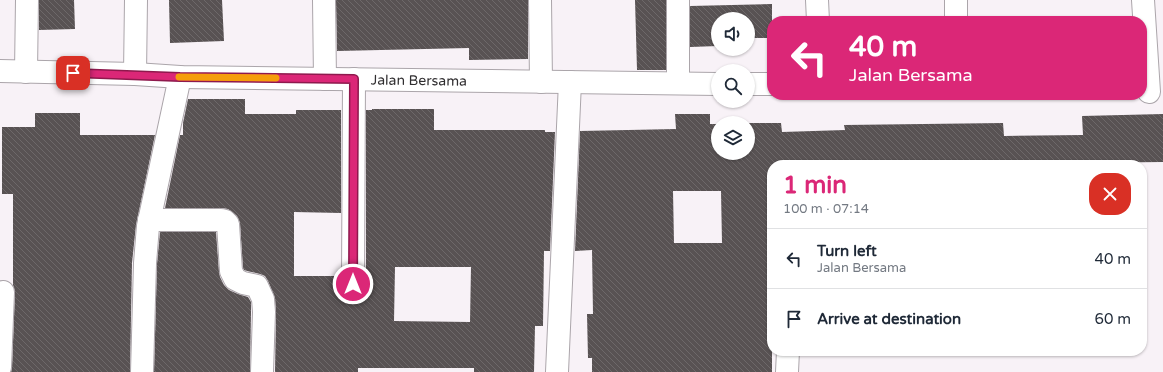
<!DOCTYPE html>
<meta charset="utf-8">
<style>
:root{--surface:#fff;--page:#f2f2f3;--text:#1f2937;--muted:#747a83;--line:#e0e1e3;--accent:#db2777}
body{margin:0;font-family:"Varela Round",sans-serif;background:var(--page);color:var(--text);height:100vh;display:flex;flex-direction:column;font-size:15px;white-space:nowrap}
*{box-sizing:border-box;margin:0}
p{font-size:13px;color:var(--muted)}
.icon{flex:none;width:22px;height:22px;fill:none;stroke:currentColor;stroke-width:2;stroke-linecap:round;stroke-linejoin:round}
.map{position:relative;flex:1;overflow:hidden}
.sheet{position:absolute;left:767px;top:160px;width:380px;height:196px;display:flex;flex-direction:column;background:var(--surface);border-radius:16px;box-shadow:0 1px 3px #0004}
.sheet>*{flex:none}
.hud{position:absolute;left:767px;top:16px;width:380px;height:84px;border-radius:16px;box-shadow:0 1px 3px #0004;background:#db2777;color:#fff;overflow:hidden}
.tools{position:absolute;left:711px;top:12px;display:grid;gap:8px}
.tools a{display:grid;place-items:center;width:44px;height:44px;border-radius:50%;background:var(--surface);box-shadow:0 1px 3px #0004;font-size:20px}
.pin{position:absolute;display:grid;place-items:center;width:34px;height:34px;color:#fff;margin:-17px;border-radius:8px;box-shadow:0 2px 6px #0006}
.me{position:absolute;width:44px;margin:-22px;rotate:0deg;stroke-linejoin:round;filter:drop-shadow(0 0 3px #0008)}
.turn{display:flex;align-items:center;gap:14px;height:84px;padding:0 16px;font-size:18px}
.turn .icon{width:52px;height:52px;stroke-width:2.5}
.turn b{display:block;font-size:28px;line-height:34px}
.round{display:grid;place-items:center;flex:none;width:42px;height:42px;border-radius:16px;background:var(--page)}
.overview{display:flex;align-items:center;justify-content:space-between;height:68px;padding:0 16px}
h1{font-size:24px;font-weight:700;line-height:30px;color:var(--accent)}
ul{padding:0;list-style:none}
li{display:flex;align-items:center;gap:12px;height:60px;padding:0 16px;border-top:1px solid var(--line)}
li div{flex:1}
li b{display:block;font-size:15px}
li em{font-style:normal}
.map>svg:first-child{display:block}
</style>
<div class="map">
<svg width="1163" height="372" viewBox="0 0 1163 372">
<defs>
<pattern id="building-back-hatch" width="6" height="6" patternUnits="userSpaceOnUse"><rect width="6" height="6" fill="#585253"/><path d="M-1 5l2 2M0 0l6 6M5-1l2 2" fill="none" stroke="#6d6869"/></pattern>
</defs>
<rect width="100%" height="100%" fill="#f8f2f7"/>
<!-- building -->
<g fill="url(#building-back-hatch)" fill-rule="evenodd">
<polygon points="39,0 74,0 75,29 39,30"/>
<polygon points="169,0 222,0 224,41 170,43"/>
<polygon points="336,0 528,0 528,59 469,60 469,48 337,51"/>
<polygon points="635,0 666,0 666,70 637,70"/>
<polygon points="772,4 772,38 748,38 748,19 718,19 718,46 690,47 690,6"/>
<path d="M188,99h57v15h51v-4h45v103l-47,-1v64h47v8l1,7 5,4 6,1 7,-1 4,-5 2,-6v-174h6v-1h62v21h111v2h10l-5,119h-6l-1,75h-8l-1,46h-60v-4h-116v4h-83l1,-60 -1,-14 -7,-17 -3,-5 -5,-2 -13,-3 -3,-1 -1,-2 -3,-45 -3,-7 -9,-7 -7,-1h-56l15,-73h3v-12zM395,267h76l-1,55 -76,-1z"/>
<polygon points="35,113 80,113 80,135 155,135 136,225 132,263 130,372 11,372 12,368 15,292 13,285 13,194 2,194 2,127 35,127"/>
<path d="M675,114h35v10h8v29h30v-30h33l1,9 63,-2 -1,-5 159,-2 1,13 79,-1 -1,-19 81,-2v48l-91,1v2h-300v207h-180v-14h-4l-1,-44h6l-1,-64 -17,1 5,-120 96,-2zM673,191h48l1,52h-48z"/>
<polygon points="160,232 216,232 219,272 220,277 224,285 229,290 238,294 248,297 251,302 251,312 250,372 154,372 157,264"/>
</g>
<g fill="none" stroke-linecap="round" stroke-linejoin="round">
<defs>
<g id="minor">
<polyline points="324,0 325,79"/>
<polyline points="540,0 541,82"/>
<polyline points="678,0 678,83"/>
<polyline points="817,0 818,21"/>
<polyline points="956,0 956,21"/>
<polyline points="1143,0 1149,92"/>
<path id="s1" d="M0,71l135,3 45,3 538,7"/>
<polyline points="26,72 27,0"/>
<polyline points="135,74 136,0"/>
<polyline points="748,84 772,84"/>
<polyline points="149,220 221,220 225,221 228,224 231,271 235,279 243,283 257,286 263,299 264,312 262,372"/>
<polyline points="353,284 354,79"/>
<polyline points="0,367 3,292"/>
<polyline points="142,372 145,263 148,226 180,77"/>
<polyline points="557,372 570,82"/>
<polyline points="787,372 788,351"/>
</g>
</defs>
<!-- minor casing -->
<use href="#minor" stroke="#aba5aa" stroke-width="24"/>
<!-- minor -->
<use href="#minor" stroke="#fff" stroke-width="22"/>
</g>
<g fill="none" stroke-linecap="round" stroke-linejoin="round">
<defs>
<polyline id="route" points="73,73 180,77 354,79 353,284"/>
</defs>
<!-- route casing -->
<use href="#route" stroke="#8e194d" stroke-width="10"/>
<!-- route -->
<use href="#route" stroke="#db2777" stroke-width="7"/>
<!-- slow -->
<polyline stroke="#f59e0b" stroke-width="7" points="179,77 276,78"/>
</g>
<g text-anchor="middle" stroke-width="4" stroke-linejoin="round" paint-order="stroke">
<!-- street labels -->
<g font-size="14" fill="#302e30" stroke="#f8f2f7">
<text dy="5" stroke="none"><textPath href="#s1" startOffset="419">Jalan Bersama</textPath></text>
</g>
</g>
</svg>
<div class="tools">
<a><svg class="icon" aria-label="sound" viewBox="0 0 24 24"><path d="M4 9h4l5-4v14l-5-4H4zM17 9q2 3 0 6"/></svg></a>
<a><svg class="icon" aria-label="search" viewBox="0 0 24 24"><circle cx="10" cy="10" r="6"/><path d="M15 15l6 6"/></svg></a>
<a><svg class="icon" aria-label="layers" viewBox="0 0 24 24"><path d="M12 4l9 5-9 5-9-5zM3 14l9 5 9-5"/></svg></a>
</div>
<div class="pin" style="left:73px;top:73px;background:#d93025"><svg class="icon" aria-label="arrive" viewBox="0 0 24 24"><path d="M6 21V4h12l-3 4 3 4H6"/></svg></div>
<svg class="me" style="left:353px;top:284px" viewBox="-20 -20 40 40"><circle r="17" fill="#db2777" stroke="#fff" stroke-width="3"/><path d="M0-11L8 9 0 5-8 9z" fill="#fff"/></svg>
<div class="hud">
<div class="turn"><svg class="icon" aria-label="left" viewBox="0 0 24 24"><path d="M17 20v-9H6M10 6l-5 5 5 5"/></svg><div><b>40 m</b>Jalan Bersama</div></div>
</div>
<section class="sheet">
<div class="overview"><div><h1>1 min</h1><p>100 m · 07:14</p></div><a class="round" style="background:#d93025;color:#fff"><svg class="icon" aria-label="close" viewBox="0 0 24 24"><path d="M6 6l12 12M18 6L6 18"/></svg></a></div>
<ul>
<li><svg class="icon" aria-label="left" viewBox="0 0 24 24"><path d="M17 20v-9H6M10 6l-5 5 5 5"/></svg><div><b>Turn left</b><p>Jalan Bersama</p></div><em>40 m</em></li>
<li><svg class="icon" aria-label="arrive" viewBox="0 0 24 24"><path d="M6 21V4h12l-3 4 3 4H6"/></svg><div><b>Arrive at destination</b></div><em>60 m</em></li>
</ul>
</section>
</div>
